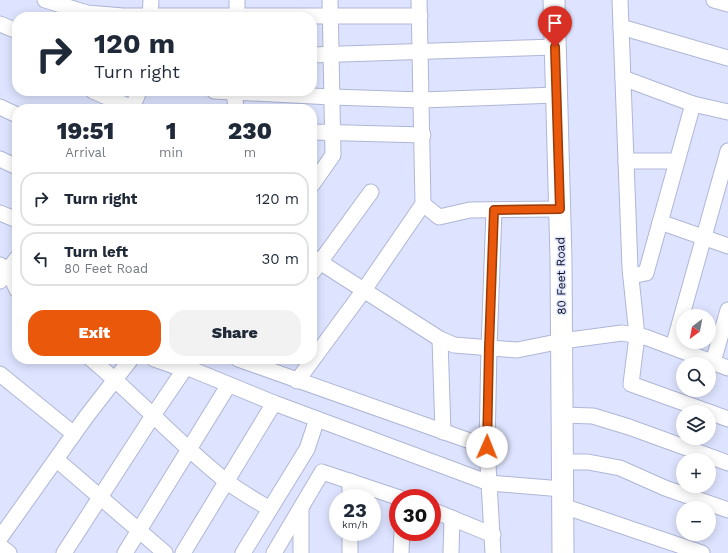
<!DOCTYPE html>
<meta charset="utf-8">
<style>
:root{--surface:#fff;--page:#f2f2f3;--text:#1f2937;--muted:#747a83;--line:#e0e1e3;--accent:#ea580c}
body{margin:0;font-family:"Work Sans",sans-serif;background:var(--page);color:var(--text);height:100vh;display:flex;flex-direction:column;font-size:15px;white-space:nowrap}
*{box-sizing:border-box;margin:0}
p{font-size:13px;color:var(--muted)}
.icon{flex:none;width:22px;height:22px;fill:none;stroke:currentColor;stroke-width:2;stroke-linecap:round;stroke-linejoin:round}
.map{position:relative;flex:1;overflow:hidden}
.drawer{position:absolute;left:12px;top:104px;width:305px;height:260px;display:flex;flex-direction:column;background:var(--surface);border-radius:16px;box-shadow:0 2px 10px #0003}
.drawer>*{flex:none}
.hud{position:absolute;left:12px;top:12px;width:305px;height:84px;border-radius:16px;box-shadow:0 2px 10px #0003;background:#fff;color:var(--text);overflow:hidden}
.needle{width:26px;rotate:212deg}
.buttons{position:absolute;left:676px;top:309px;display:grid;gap:8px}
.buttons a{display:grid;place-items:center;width:40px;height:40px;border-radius:50%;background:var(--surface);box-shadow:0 2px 10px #0003;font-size:20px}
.speed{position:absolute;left:329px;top:489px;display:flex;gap:8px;font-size:20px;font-weight:700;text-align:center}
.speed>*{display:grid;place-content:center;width:52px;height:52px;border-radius:50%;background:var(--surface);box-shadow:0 2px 10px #0003;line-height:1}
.speed small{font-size:10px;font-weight:400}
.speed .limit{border:6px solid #d22;background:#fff;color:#111}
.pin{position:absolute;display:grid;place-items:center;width:34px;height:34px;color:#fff;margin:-41px -17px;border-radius:50% 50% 50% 0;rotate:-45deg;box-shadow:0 0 4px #0007}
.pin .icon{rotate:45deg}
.me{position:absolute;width:44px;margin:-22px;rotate:1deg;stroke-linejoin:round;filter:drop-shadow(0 0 3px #0008)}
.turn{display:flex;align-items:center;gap:14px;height:84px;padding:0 16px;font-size:18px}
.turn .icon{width:52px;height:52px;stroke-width:2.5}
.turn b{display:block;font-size:28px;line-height:34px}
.eta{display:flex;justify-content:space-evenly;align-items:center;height:68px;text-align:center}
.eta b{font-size:24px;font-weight:800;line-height:28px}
.action{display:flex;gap:8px;margin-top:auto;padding:8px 16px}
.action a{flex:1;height:46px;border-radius:16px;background:var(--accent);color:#fff;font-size:16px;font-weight:800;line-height:46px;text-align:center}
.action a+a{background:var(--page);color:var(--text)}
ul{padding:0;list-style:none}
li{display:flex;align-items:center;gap:12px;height:54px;margin:0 8px 6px;padding:0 8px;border:2px solid var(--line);border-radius:16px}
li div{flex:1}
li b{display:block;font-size:15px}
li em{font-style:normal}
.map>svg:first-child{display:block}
</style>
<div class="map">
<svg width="728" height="553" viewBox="0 0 728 553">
<rect width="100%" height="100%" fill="#dee4ff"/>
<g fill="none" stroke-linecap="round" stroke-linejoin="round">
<defs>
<g id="minor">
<polyline points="45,0 87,13 123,16 420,16"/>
<polyline points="620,0 630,268 637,336 631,384 709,412"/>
<polyline points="714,0 728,4"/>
<polyline points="150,17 151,0"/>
<polyline points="237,17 237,0"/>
<polyline points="0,24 17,31"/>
<polyline points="621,27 728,58"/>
<polyline points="312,55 555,47"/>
<polyline points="623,78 693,104 728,112"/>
<polyline points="93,91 132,108"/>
<polyline points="214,91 332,97 422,100 557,95"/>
<polyline points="234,91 236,109"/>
<polyline points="0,107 17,115"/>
<polyline points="132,109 139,91"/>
<polyline points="312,132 423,135"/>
<polyline points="0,159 17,167"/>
<polyline points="626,161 677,161"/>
<polyline points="312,185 333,155 330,0"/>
<polyline points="423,204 439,217 470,210 560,209"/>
<polyline points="0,213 17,220"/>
<polyline points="660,222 728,246"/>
<polyline points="312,257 440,339 454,345 517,350 562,341 622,333 645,337 728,368"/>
<polyline points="0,265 8,270 17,290"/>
<polyline points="312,273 371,192"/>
<polyline points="631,276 646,273 693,104"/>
<polyline points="0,281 17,258"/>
<polyline points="440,339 443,432"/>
<polyline points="673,347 728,151"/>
<path d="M91,359c47,39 87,84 135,122 13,10 29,19 44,28"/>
<polyline points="154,359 174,366 186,367 274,403 489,483 562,489"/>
<polyline points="238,359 487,447"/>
<polyline points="713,362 728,310"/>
<polyline points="0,374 74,434"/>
<polyline points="297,381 364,290 423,204 419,0"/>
<polyline points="709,412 728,419"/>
<polyline points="562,415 593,416 629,427 728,463"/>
<polyline points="57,460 165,553"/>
<polyline points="562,462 588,462 620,468 665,488 728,510"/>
<polyline points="350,498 350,481"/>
<polyline points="563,506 702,553"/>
<polyline points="301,509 301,553"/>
<polyline points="432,510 493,535"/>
<polyline points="0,538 86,417 131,359"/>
<polyline points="0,546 9,553"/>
<polyline points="64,553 152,417 190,361"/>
<polyline points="125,553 228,386"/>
<polyline points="183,553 274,403"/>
<polyline points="243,553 307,449 317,419"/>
<polyline points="274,553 322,472 400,498"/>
<polyline points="350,553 350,532"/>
<polyline points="401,553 402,532"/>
<polyline points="451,553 452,518"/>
<polyline points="493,553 487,447 489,348 494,210"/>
</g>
<polyline id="secondary" points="554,0 561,259 563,553"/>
</defs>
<!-- minor casing -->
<use href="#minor" stroke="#afb6d6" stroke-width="17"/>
<!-- secondary casing -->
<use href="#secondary" stroke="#afb6d6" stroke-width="23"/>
<!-- minor -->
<use href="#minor" stroke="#fff" stroke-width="15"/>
<!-- secondary -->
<use href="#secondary" stroke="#fff" stroke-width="21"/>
</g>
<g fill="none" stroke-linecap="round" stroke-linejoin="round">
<defs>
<polyline id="route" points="487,447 489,348 494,210 560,209 555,47"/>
</defs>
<!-- route casing -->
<use href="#route" stroke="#983908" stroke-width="10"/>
<!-- route -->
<use href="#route" stroke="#ea580c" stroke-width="7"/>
</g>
<g text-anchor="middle" stroke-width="3" stroke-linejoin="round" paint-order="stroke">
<!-- street labels -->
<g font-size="12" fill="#0c0f1a" stroke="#dee4ff">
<text transform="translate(561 276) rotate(-91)" y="4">80 Feet Road</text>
</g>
</g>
</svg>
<div class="buttons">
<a><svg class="needle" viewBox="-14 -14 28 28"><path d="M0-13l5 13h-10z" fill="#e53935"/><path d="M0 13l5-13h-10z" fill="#747a83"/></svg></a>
<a><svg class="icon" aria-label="search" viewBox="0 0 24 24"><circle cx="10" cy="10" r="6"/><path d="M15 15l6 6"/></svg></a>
<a><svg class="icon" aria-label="layers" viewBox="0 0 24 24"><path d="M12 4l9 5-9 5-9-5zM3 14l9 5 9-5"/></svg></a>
<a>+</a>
<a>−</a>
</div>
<div class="speed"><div>23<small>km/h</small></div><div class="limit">30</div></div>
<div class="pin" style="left:555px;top:47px;background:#d93025"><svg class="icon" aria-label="arrive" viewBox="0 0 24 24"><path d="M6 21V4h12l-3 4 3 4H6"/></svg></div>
<svg class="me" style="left:487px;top:447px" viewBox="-20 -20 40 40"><circle r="19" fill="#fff"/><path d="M0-13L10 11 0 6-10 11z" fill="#ea580c"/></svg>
<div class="hud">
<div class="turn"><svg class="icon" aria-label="right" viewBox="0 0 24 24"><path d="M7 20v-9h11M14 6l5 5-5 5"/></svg><div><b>120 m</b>Turn right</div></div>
</div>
<section class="drawer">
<div class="eta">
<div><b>19:51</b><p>Arrival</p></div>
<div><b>1</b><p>min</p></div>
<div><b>230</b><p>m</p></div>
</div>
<ul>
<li><svg class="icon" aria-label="right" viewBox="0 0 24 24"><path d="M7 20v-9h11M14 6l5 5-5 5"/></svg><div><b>Turn right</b></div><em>120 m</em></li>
<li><svg class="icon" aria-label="left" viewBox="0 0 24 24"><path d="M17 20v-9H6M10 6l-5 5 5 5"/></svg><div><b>Turn left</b><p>80 Feet Road</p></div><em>30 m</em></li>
</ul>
<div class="action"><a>Exit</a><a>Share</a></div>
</section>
</div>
